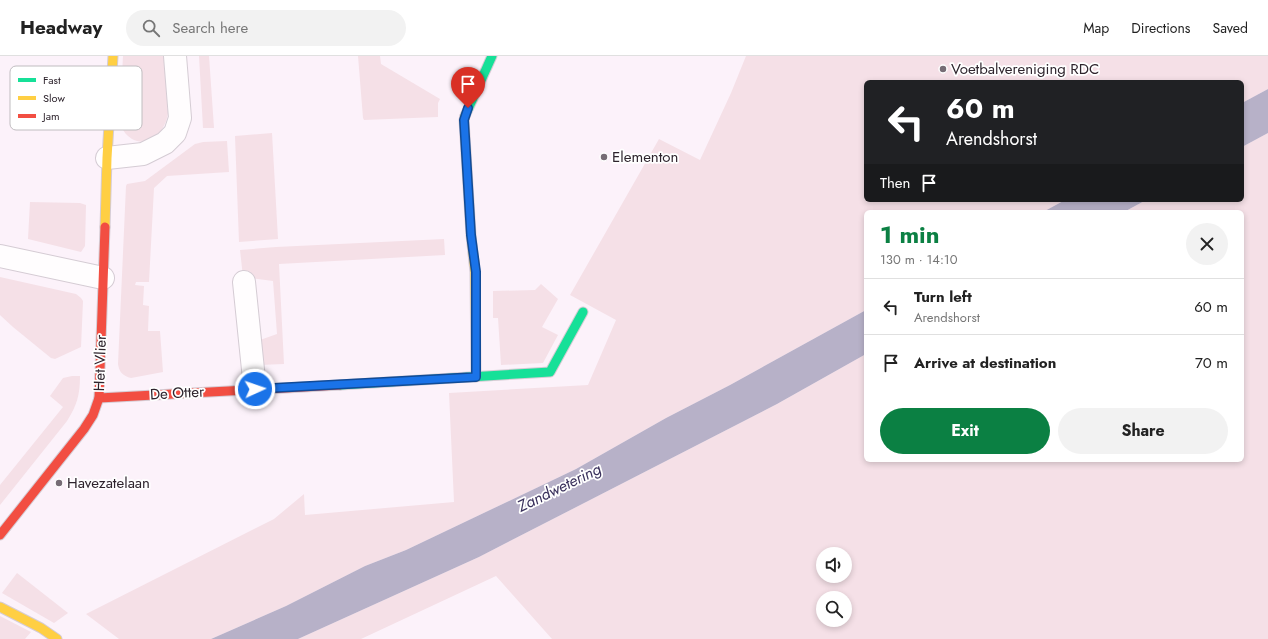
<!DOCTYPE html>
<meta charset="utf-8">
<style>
:root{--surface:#fff;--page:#f2f2f2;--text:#222;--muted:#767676;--line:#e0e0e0;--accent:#0b8043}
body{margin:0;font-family:Jost,sans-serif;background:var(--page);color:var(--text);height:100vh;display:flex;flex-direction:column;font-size:15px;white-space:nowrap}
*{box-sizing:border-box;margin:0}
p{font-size:13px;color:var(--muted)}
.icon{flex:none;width:22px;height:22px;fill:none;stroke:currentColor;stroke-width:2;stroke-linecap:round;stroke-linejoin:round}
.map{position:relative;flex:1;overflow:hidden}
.details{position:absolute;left:864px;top:154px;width:380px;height:252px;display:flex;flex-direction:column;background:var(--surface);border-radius:6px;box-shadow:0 2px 6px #0003}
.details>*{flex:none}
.guide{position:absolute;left:864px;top:24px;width:380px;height:122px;border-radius:6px;box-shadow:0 2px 6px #0003;background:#202124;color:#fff;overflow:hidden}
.buttons{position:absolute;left:816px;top:491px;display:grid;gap:8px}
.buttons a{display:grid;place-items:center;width:36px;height:36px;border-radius:50%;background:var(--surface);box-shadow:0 2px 6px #0003;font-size:20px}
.pin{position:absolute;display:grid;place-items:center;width:34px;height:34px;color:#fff;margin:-41px -17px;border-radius:50% 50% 50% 0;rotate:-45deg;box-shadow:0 0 4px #0007}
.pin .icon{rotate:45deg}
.me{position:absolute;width:44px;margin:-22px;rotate:87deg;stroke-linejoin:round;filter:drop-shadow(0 0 3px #0008)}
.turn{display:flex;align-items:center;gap:14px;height:84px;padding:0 16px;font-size:18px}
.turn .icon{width:52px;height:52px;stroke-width:2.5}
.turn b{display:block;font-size:28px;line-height:34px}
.then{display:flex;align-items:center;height:38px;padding:0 16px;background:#0003;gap:8px;font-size:15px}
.round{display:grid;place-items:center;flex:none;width:42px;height:42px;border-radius:21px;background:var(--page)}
.head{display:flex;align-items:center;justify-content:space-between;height:68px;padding:0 16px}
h1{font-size:24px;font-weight:700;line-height:30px;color:var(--accent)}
.primary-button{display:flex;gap:8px;margin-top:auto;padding:8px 16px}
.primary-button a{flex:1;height:46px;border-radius:24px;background:var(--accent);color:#fff;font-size:16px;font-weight:700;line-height:46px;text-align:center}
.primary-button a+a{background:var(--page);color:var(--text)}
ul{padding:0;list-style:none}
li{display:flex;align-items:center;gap:12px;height:56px;padding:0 16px;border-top:1px solid var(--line)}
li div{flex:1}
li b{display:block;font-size:15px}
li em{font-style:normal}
header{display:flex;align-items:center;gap:24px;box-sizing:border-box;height:56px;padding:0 20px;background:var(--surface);border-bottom:1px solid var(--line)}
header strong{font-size:19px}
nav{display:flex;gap:22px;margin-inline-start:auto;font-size:14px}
.search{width:280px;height:36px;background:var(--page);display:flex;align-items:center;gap:10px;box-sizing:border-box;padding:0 14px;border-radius:22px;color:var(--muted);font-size:15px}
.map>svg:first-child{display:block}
</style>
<header>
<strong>Headway</strong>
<div class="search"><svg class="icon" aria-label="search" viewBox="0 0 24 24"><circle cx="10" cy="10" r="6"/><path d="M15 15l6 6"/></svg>Search here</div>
<nav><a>Map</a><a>Directions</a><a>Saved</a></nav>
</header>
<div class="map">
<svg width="1268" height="583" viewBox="0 0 1268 583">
<rect width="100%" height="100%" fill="#fcf2fa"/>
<!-- green -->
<g fill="#f5e0e7" fill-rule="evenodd">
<path d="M123,0h41l4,57c-2,17 -18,36 -36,26 -5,-3 -8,-7 -10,-11 -3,-9 -1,-19 -1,-28 1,-15 1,-29 2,-44z"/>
<polygon points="199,0 209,0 214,72 203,72"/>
<polygon points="358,0 380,0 381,8 440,43 438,47 438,61 364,64 363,62"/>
<polygon points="746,0 1268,0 1268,33 1242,47 1242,26 866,26 866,144 1065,144 1043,156 866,156 866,254 730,329 666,362 576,413 406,494 365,510 286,550 211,583 119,583 86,558 274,463 304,438 305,459 454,446 449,337 588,329 616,264 570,239 659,83 700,104 731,37"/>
<polygon points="272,77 278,183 239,186 235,80"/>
<path d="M1268,77v506h-716l-56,-63 -135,63h-63l181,-82 298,-153 89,-50v106h376v-248h-118l22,-12h96v-53zM823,498h22v22h-22zM823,542h22v22h-22z"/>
<path d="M227,85l2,31 -62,4 -13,12 -5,94h-13l-1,3 9,1 -1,19 6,1 -1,25h12l3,41 -32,6c-8,-2 -12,-6 -13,-14l8,-178 1,-2 18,-3 50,-37 8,-2z"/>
<polygon points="30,146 80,147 86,149 85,190 81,196 28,183"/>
<polygon points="444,183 445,199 279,208 284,308 259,309 260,284 277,278 273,225 243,221 240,194 276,191"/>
<polygon points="0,221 76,238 81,242 83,245 81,291 55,303 51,302 13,271 0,259"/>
<polygon points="541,228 558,243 542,271 558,279 543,307 501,309 498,262 493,262 493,235 535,234"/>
<path d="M72,320h8c0,19 -3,29 -13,45l-67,84v-20l63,-78 -13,-11 13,-18z"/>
<polygon points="17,517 68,557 54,567 2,537"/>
<polygon points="0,560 31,576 25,583 0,583"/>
</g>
<!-- water -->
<g fill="#b7b1c8">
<polygon points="1268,33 1268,77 1242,91 1242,47"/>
<polygon points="1065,144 1146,144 1124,156 1043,156"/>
<polygon points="866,254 866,298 777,348 479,501 298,583 211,583 286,550 365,510 406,494 576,413 666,362 730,329"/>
</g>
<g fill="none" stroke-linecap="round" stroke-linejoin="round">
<defs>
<g id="street">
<polyline points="107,102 143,98 165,87 175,77 180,62 175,0"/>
<polyline points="0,200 103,222"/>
<polyline points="244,226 255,333"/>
</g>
<g id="fast">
<polyline points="465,60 492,0"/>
<polyline points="340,329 550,316 583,256"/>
</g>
<g id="slow">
<polyline points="465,60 464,64 471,179 475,216 476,321"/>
<polyline points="105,171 107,102 113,0"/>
<polyline points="0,551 41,572 57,583"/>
</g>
<g id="jam">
<polyline points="99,342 340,329"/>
<polyline points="0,479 84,373 93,359 99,342 105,171"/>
</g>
</defs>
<!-- street casing -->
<use href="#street" stroke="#d5ccd4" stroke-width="24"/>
<!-- fast casing -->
<use href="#fast" stroke="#d5ccd4" stroke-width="11"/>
<!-- slow casing -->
<use href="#slow" stroke="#d5ccd4" stroke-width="11"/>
<!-- jam casing -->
<use href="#jam" stroke="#d5ccd4" stroke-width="11"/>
<!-- street -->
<use href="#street" stroke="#fffdfe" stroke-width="22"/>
<!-- fast -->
<use href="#fast" stroke="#16e098" stroke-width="9"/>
<!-- slow -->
<use href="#slow" stroke="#ffcf43" stroke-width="9"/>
<!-- jam -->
<use href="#jam" stroke="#f24e42" stroke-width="9"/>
</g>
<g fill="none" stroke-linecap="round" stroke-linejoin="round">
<defs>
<polyline id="route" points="255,333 476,321 476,216 471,179 464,64 468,52"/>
</defs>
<!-- route casing -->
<use href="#route" stroke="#114b97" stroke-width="10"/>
<!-- route -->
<use href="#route" stroke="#1a73e8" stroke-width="7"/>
</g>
<!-- markers -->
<g fill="#766c75" stroke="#fff" stroke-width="1.5">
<circle cx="943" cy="13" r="4"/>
<circle cx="604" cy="101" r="4"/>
<circle cx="59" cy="427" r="4"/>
</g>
<g text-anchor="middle" stroke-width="3.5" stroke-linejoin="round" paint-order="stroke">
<!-- poi labels -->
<g font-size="15" fill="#2e242d" stroke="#fff" text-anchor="start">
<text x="951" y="18">Voetbalvereniging RDC</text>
<text x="612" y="106">Elementon</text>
<text x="67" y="432">Havezatelaan</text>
</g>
<!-- street labels -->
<g font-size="15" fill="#2e242d" stroke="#fff">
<text transform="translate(100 307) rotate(-88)" y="5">Het Vlier</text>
<text transform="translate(177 337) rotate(-3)" y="5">De Otter</text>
</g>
<!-- water labels -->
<g font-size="16" font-style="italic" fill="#3a315c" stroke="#fff">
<text transform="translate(559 431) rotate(-26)" y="6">Zandwetering</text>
</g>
</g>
<!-- legend -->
<rect x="10" y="10" width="132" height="64" rx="6" fill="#fff" stroke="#c0bdc0" stroke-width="1"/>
<rect x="18" y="22" width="18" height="4" fill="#16e098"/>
<rect x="18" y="40" width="18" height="4" fill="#ffcf43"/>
<rect x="18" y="58" width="18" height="4" fill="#f24e42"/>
<g font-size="11" fill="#2e242d">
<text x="43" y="28">Fast</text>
<text x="43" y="46">Slow</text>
<text x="43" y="64">Jam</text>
</g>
</svg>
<div class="buttons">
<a><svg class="icon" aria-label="sound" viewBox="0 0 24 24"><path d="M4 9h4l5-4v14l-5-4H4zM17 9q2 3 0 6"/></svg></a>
<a><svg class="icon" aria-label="search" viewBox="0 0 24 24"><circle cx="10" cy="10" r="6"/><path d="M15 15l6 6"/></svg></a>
</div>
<div class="pin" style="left:468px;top:52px;background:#d93025"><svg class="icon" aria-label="arrive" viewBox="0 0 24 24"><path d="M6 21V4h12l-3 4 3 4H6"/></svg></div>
<svg class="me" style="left:255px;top:333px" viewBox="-20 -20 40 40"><circle r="17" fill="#1a73e8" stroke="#fff" stroke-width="3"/><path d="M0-11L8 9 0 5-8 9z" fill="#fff"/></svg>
<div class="guide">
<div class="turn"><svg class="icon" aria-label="left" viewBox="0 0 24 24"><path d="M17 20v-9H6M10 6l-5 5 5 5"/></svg><div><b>60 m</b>Arendshorst</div></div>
<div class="then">Then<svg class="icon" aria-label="arrive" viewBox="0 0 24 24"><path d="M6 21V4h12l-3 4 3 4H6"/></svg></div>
</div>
<section class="details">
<div class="head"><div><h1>1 min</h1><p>130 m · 14:10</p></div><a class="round"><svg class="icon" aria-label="close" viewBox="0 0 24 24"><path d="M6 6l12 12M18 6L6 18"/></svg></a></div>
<ul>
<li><svg class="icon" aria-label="left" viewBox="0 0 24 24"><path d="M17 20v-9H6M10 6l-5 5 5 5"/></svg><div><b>Turn left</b><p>Arendshorst</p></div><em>60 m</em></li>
<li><svg class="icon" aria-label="arrive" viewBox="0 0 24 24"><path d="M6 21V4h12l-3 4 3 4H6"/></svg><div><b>Arrive at destination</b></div><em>70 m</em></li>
</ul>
<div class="primary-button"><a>Exit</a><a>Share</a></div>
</section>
</div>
